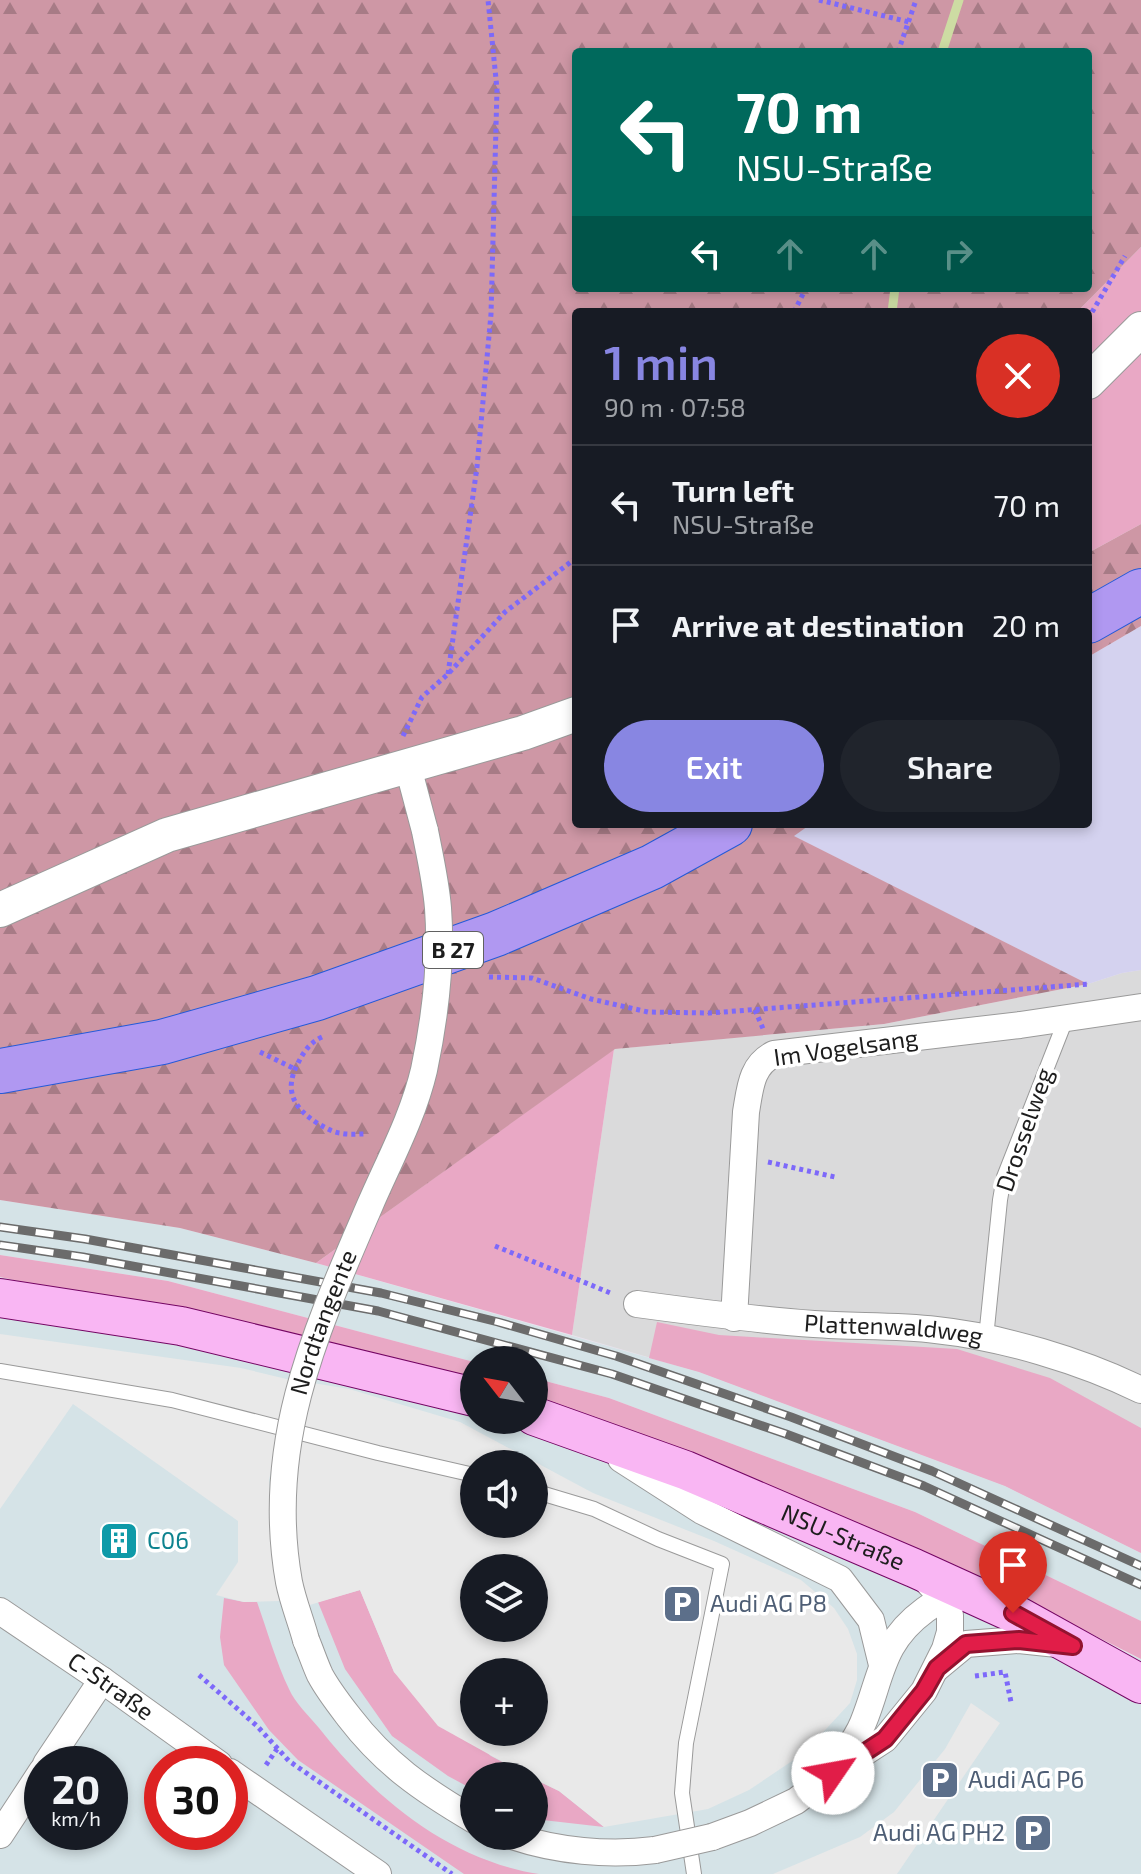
<!DOCTYPE html>
<meta charset="utf-8">
<style>
:root{--surface:#171b24;--page:#20242c;--text:#f1f3f6;--muted:#9ea1a6;--line:#363941;--accent:#8886e2}
body{margin:0;font-family:"Exo 2",sans-serif;background:var(--page);color:var(--text);height:100vh;display:flex;flex-direction:column;font-size:30px;white-space:nowrap}
*{box-sizing:border-box;margin:0}
p{font-size:26px;color:var(--muted)}
.icon{flex:none;width:44px;height:44px;fill:none;stroke:currentColor;stroke-width:2;stroke-linecap:round;stroke-linejoin:round}
.map{position:relative;flex:1;overflow:hidden}
.panel{position:absolute;left:572px;top:308px;width:520px;height:520px;display:flex;flex-direction:column;background:var(--surface);border-radius:8px;box-shadow:0 4px 12px #0003}
.panel>*{flex:none}
.top-card{position:absolute;left:572px;top:48px;width:520px;height:244px;border-radius:8px;box-shadow:0 4px 12px #0003;background:#00695c;color:#fff;overflow:hidden}
.needle{width:52px;rotate:301deg}
.tools{position:absolute;left:460px;top:1346px;display:grid;gap:16px}
.tools a{display:grid;place-items:center;width:88px;height:88px;border-radius:50%;background:var(--surface);box-shadow:0 4px 12px #0003;font-size:40px}
.speed{position:absolute;left:24px;top:1746px;display:flex;gap:16px;font-size:40px;font-weight:700;text-align:center}
.speed>*{display:grid;place-content:center;width:104px;height:104px;border-radius:50%;background:var(--surface);box-shadow:0 4px 12px #0003;line-height:1}
.speed small{font-size:20px;font-weight:400}
.speed .limit{border:12px solid #d22;background:#fff;color:#111}
.pin{position:absolute;display:grid;place-items:center;width:68px;height:68px;color:#fff;margin:-82px -34px;border-radius:50% 50% 50% 0;rotate:-45deg;box-shadow:0 0 8px #0007}
.pin .icon{rotate:45deg}
.me{position:absolute;width:88px;margin:-44px;rotate:57deg;stroke-linejoin:round;filter:drop-shadow(0 0 6px #0008)}
.turn{display:flex;align-items:center;gap:28px;height:168px;padding:0 32px;font-size:36px}
.turn .icon{width:104px;height:104px;stroke-width:2.5}
.turn b{display:block;font-size:56px;line-height:68px}
.lanes{display:flex;align-items:center;height:76px;padding:0 32px;background:#0003;justify-content:center;gap:40px;direction:ltr}
.lanes .off{opacity:.35}
.round{display:grid;place-items:center;flex:none;width:84px;height:84px;border-radius:42px;background:var(--page)}
.overview{display:flex;align-items:center;justify-content:space-between;height:136px;padding:0 32px}
h1{font-size:48px;font-weight:600;line-height:60px;color:var(--accent)}
.button{display:flex;gap:16px;margin-top:auto;padding:16px 32px}
.button a{flex:1;height:92px;border-radius:48px;background:var(--accent);color:#fff;font-size:32px;font-weight:600;line-height:92px;text-align:center}
.button a+a{background:var(--page);color:var(--text)}
ul{padding:0;list-style:none}
li{display:flex;align-items:center;gap:24px;height:120px;padding:0 32px;border-top:2px solid var(--line)}
li div{flex:1}
li b{display:block;font-size:30px}
li em{font-style:normal}
.map>svg:first-child{display:block}
</style>
<div class="map">
<svg width="1141" height="1874" viewBox="0 0 1141 1874">
<defs>
<pattern id="forest-firs" width="22" height="20" patternUnits="userSpaceOnUse" patternTransform="scale(2)"><rect width="22" height="20" fill="#ce97a5"/><path d="M5 1l3.5 6h-7zM16 11l3.5 6h-7z" fill="#a77b86"/></pattern>
</defs>
<rect width="100%" height="100%" fill="#ebe3ee"/>
<!-- residential -->
<polygon fill="#dadadb" points="1141,970 1141,1553 1005,1486 699,1372 572,1335 614,1049 884,1024 1088,984 1122,973"/>
<!-- commercial -->
<polygon fill="#d4d2ef" points="1141,626 1141,970 1122,973 1088,984 793,836 811,824 1088,824 1088,657"/>
<!-- industrial -->
<g fill="#d5e3e7" fill-rule="evenodd">
<polygon points="0,1200 180,1228 316,1263 699,1372 1005,1486 1141,1553 1141,1621 915,1512 609,1398 534,1378 534,1360 474,1360 474,1362 168,1281 0,1255"/>
<path d="M0,1277l200,44 274,71v28h60l425,159 182,80v215h-1141zM474,1464h60v60h-60zM474,1568h60v60h-60zM474,1672h60v60h-60zM42,1764h68v68h-68zM162,1764h68v68h-68zM474,1776h60v60h-60z"/>
</g>
<!-- grass -->
<g fill="#e9a8c5">
<polygon points="1141,247 1141,524 1088,553 1088,312 1077,312"/>
<polygon points="614,1049 572,1335 316,1263"/>
<polygon points="0,1255 168,1281 474,1362 474,1392 200,1321 0,1277"/>
<polygon points="657,1322 719,1335 957,1349 1050,1378 1141,1428 1141,1553 1005,1486 699,1372 649,1358"/>
<polygon points="534,1378 609,1398 915,1512 1141,1621 1141,1659 955,1565 534,1411"/>
<polygon points="360,1590 394,1672 491,1756 529,1776 474,1776 474,1790 448,1776 392,1736 345,1669 318,1602"/>
<path d="M224,1598l20,4h13c10,28 19,60 32,87 6,14 20,27 30,39 55,70 130,132 220,146h-75l-166,-114 -29,-30 -45,-65 -4,-28z"/>
<polygon points="534,1779 559,1791 604,1827 534,1819"/>
</g>
<!-- forest -->
<g fill="url(#forest-firs)" fill-rule="evenodd">
<path d="M0,0h1141v247l-64,65h-501v512h235l-17,12 294,148 -204,40 -269,25 -299,214 -136,-35 -180,-28zM576,52h512v236h-512z"/>
<polygon points="1141,524 1141,626 1088,657 1088,553"/>
</g>
<!-- parking -->
<g fill="#e9e9e9" fill-rule="evenodd">
<polygon points="0,1334 241,1368 295,1381 280,1430 269,1480 279,1601 244,1602 216,1595 238,1562 238,1521 73,1404 0,1509"/>
<path d="M307,1382l42,7 111,33 133,71 121,48 87,39 33,28 14,21 9,25v26l-7,23 -46,50 -55,37 -41,19 -104,18 -45,-36 -25,-12v-3h-5l-37,-20 -54,-30 -44,-54 -34,-82 -57,17 -19,-127zM474,1464h60v60h-60zM474,1568h60v60h-60zM474,1672h60v60h-60z"/>
<polygon points="971,1703 1000,1723 897,1874 773,1874 860,1837 894,1812 945,1749"/>
</g>
<g fill="none" stroke-linecap="round" stroke-linejoin="round">
<!-- stream -->
<g stroke="#cddca3" stroke-width="9">
<polyline points="942,52 959,0"/>
<polyline points="892,312 895,288"/>
</g>
<defs>
<g id="service">
<polyline points="986,1338 1000,1200 1004,1177 1066,1019"/>
<polyline points="0,1371 172,1400 378,1453 474,1475"/>
<polyline points="534,1491 594,1509 658,1539 722,1564 686,1743 682,1793 694,1874"/>
</g>
<g id="minor">
<polyline points="408,767 425,831"/>
<path id="s1" d="M637,1304c59,8 118,16 177,20 40,3 82,1 122,6 66,7 146,31 205,60"/>
<path d="M734,1318l12,-206c4,-23 5,-47 28,-58l246,-29 121,-18"/>
<polyline points="621,1459 702,1511 840,1579 871,1620 882,1665"/>
<path id="s2" d="M0,1611l102,69 117,84"/>
<path d="M306,1640c5,12 9,24 14,35 8,15 19,29 29,42 36,47 74,73 125,103"/>
<polyline points="937,1668 966,1644 1019,1640 1057,1644"/>
<polyline points="46,1764 102,1680"/>
<path d="M837,1766c9,-14 20,-28 26,-43 19,-46 17,-80 62,-113 14,-10 17,-12 34,-12"/>
<polyline points="230,1772 378,1874"/>
<polyline points="0,1835 42,1771"/>
<path d="M512,1836c45,15 96,20 143,14"/>
<polyline points="712,1837 750,1823 796,1801 833,1773 885,1739 924,1691 945,1649 950,1632 950,1615 943,1598 922,1576"/>
</g>
<g id="tertiary">
<polyline points="1088,382 1141,329"/>
<polyline points="0,910 167,835 523,733 576,714"/>
</g>
<g id="secondary">
<polyline points="0,1298 181,1326 474,1397"/>
<path id="s3" d="M534,1416l151,54 229,98 99,45 128,71"/>
</g>
<g id="trunk">
<polyline points="1088,621 1141,591"/>
<polyline points="0,1071 162,1042 317,998 496,934 652,867 730,824"/>
</g>
</defs>
<!-- service casing -->
<use href="#service" stroke="#9a9a9a" stroke-width="16"/>
<!-- minor casing -->
<use href="#minor" stroke="#9a9a9a" stroke-width="28"/>
<!-- tertiary casing -->
<use href="#tertiary" stroke="#9a9a9a" stroke-width="36"/>
<!-- secondary casing -->
<use href="#secondary" stroke="#740563" stroke-width="40"/>
<!-- trunk casing -->
<use href="#trunk" stroke="#245ad9" stroke-width="46"/>
<!-- path -->
<g stroke="#7d69fa" stroke-width="5" stroke-dasharray="4 4" stroke-linecap="butt">
<polyline points="819,0 909,22"/>
<polyline points="898,52 916,0"/>
<polyline points="794,312 806,288"/>
<polyline points="1088,319 1125,256"/>
<polyline points="448,674 477,467 491,314 497,89 488,0"/>
<polyline points="403,736 422,697 448,674 505,612 576,558"/>
<polyline points="489,977 532,978 591,999 648,1012 710,1013 1089,984"/>
<polyline points="755,1010 764,1031"/>
<path d="M322,1037c-13,6 -19,16 -25,28 -13,26 -3,43 20,58 7,4 15,9 23,10 8,2 17,1 25,1"/>
<polyline points="260,1052 295,1069"/>
<polyline points="768,1162 835,1177"/>
<polyline points="495,1246 613,1294"/>
<polyline points="199,1675 257,1726 289,1761 452,1874"/>
<polyline points="975,1676 1005,1672 1011,1702"/>
<polyline points="266,1765 277,1749"/>
</g>
<!-- service -->
<use href="#service" stroke="#fff" stroke-width="14"/>
<!-- minor -->
<use href="#minor" stroke="#fff" stroke-width="26"/>
<!-- tertiary -->
<use href="#tertiary" stroke="#fff" stroke-width="34"/>
<!-- secondary -->
<use href="#secondary" stroke="#f9b6f3" stroke-width="38"/>
<!-- trunk -->
<use href="#trunk" stroke="#b098f1" stroke-width="44"/>
<defs>
<g id="rail">
<polyline points="0,1227 85,1239 381,1293 498,1322 616,1356 791,1417 932,1471 1141,1566"/>
<polyline points="0,1245 83,1257 378,1311 612,1374 786,1434 924,1486 1141,1585"/>
</g>
</defs>
<!-- rail casing -->
<use href="#rail" stroke="#6b6b6b" stroke-width="9"/>
<!-- rail -->
<use href="#rail" stroke="#fff" stroke-width="6" stroke-dasharray="18" stroke-linecap="butt"/>
<defs>
<g id="minor-bridge">
<path id="s4" d="M306,1640c-5,-19 -13,-38 -17,-58 -25,-139 27,-252 81,-377 19,-44 43,-88 54,-135 11,-52 18,-108 14,-162 -2,-25 -8,-52 -13,-77"/>
<polyline points="655,1850 712,1837"/>
</g>
</defs>
<!-- minor-bridge casing -->
<use href="#minor-bridge" stroke="#9a9a9a" stroke-width="28" stroke-linecap="butt"/>
<!-- minor-bridge -->
<use href="#minor-bridge" stroke="#fff" stroke-width="26"/>
</g>
<g fill="none" stroke-linecap="round" stroke-linejoin="round">
<defs>
<polyline id="route" points="833,1773 885,1739 924,1691 937,1668 966,1644 1019,1640 1073,1646 1013,1613"/>
</defs>
<!-- route casing -->
<use href="#route" stroke="#92132f" stroke-width="20"/>
<!-- route -->
<use href="#route" stroke="#e11d48" stroke-width="14"/>
</g>
<!-- icons -->
<defs>
<symbol id="building-square" viewBox="-11 -11 22 22"><rect x="-9" y="-9" width="18" height="18" rx="4" fill="#0f9aa8" stroke="#fff"/><path d="M-4-6H4V6H1V3H-1V6H-4ZM-2.5-4.3h1.7v1.8h-1.7ZM.8-4.3h1.7v1.8H.8ZM-2.5-1h1.7V.8h-1.7ZM.8-1h1.7V.8H.8Z" fill="#fff"/></symbol>
<symbol id="parking-square" viewBox="-11 -11 22 22"><rect x="-9" y="-9" width="18" height="18" rx="4" fill="#5c6f8a" stroke="#fff"/><path d="M-3.5-5.5H1a3.5 3.5 0 0 1 0 7H-1V5.5H-3.5ZM-1-3.4V-.6H.8a1.4 1.4 0 0 0 0-2.8Z" fill="#fff"/></symbol>
</defs>
<g fill-rule="evenodd">
<use href="#building-square" x="97" y="1519" width="44" height="44"/>
<use href="#parking-square" x="660" y="1582" width="44" height="44"/>
<use href="#parking-square" x="918" y="1758" width="44" height="44"/>
<use href="#parking-square" x="1011" y="1811" width="44" height="44"/>
</g>
<g text-anchor="middle" stroke-width="7" stroke-linejoin="round" paint-order="stroke">
<!-- shield labels -->
<rect fill="#fff" stroke="#616161" stroke-width="2" x="423" y="932" width="60" height="36" rx="6"/>
<g font-size="22" font-weight="bold" fill="#1d1d1d">
<text x="453" y="958">B 27</text>
</g>
<!-- street labels -->
<g font-size="24" fill="#1d1d1d" stroke="#fff">
<text transform="translate(846 1048) rotate(-8)" y="8">Im Vogelsang</text>
<text transform="translate(1025 1130) rotate(-71)" y="8">Drosselweg</text>
<text dy="8" stroke="none"><textPath href="#s4" startOffset="326">Nordtangente</textPath></text>
<text dy="8" stroke="none"><textPath href="#s1" startOffset="258">Plattenwaldweg</textPath></text>
<text dy="8" stroke="none"><textPath href="#s3" startOffset="332">NSU-Straße</textPath></text>
<text dy="8" stroke="none"><textPath href="#s2" startOffset="134">C-Straße</textPath></text>
</g>
<!-- culture labels -->
<g font-size="24" fill="#0d838f" stroke="#fff" text-anchor="start">
<text x="147" y="1549">C06</text>
</g>
<!-- service labels -->
<g font-size="24" fill="#4e5e75" stroke="#fff" text-anchor="start">
<text x="710" y="1612">Audi AG P8</text>
<text x="968" y="1788">Audi AG P6</text>
<text x="1005" y="1841" text-anchor="end">Audi AG PH2</text>
</g>
</g>
</svg>
<div class="tools">
<a><svg class="needle" viewBox="-14 -14 28 28"><path d="M0-13l5 13h-10z" fill="#e53935"/><path d="M0 13l5-13h-10z" fill="#9ea1a6"/></svg></a>
<a><svg class="icon" aria-label="sound" viewBox="0 0 24 24"><path d="M4 9h4l5-4v14l-5-4H4zM17 9q2 3 0 6"/></svg></a>
<a><svg class="icon" aria-label="layers" viewBox="0 0 24 24"><path d="M12 4l9 5-9 5-9-5zM3 14l9 5 9-5"/></svg></a>
<a>+</a>
<a>−</a>
</div>
<div class="speed"><div>20<small>km/h</small></div><div class="limit">30</div></div>
<div class="pin" style="left:1013px;top:1613px;background:#d93025"><svg class="icon" aria-label="arrive" viewBox="0 0 24 24"><path d="M6 21V4h12l-3 4 3 4H6"/></svg></div>
<svg class="me" style="left:833px;top:1773px" viewBox="-20 -20 40 40"><circle r="19" fill="#fff"/><path d="M0-13L10 11 0 6-10 11z" fill="#e11d48"/></svg>
<div class="top-card">
<div class="turn"><svg class="icon" aria-label="left" viewBox="0 0 24 24"><path d="M17 20v-9H6M10 6l-5 5 5 5"/></svg><div><b>70 m</b>NSU-Straße</div></div>
<div class="lanes"><svg class="icon" aria-label="left" viewBox="0 0 24 24"><path d="M17 20v-9H6M10 6l-5 5 5 5"/></svg><svg class="icon off" aria-label="ahead" viewBox="0 0 24 24"><path d="M12 20V5M6 11l6-6 6 6"/></svg><svg class="icon off" aria-label="ahead" viewBox="0 0 24 24"><path d="M12 20V5M6 11l6-6 6 6"/></svg><svg class="icon off" aria-label="right" viewBox="0 0 24 24"><path d="M7 20v-9h11M14 6l5 5-5 5"/></svg></div>
</div>
<section class="panel">
<div class="overview"><div><h1>1 min</h1><p>90 m · 07:58</p></div><a class="round" style="background:#d93025;color:#fff"><svg class="icon" aria-label="close" viewBox="0 0 24 24"><path d="M6 6l12 12M18 6L6 18"/></svg></a></div>
<ul>
<li><svg class="icon" aria-label="left" viewBox="0 0 24 24"><path d="M17 20v-9H6M10 6l-5 5 5 5"/></svg><div><b>Turn left</b><p>NSU-Straße</p></div><em>70 m</em></li>
<li><svg class="icon" aria-label="arrive" viewBox="0 0 24 24"><path d="M6 21V4h12l-3 4 3 4H6"/></svg><div><b>Arrive at destination</b></div><em>20 m</em></li>
</ul>
<div class="button"><a>Exit</a><a>Share</a></div>
</section>
</div>
